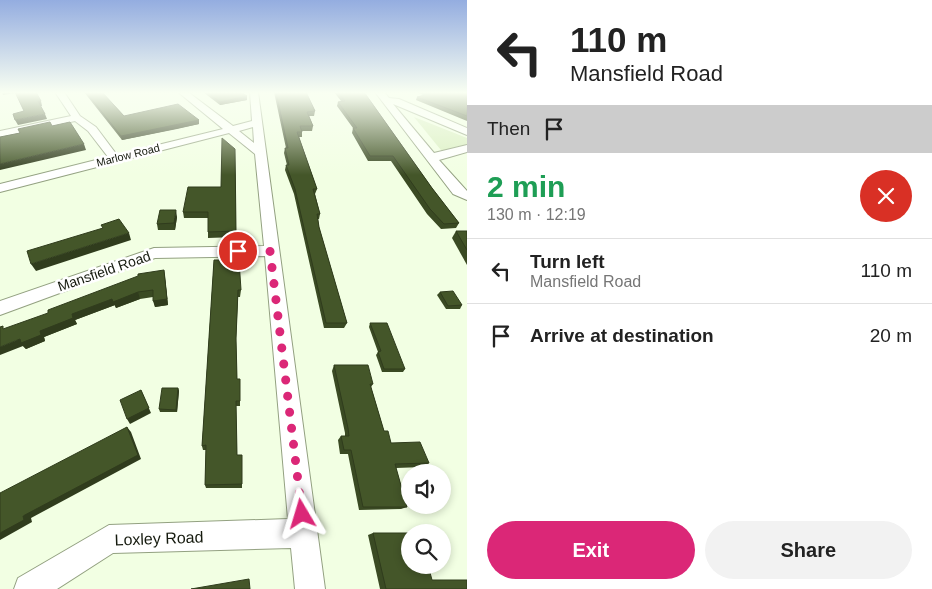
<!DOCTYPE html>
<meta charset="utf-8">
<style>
:root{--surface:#fff;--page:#f2f2f2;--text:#222;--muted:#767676;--line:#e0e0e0;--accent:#db2777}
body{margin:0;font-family:Arial,sans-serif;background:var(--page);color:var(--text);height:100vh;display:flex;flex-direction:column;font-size:19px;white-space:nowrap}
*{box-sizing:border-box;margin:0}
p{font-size:16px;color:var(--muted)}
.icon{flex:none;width:28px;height:28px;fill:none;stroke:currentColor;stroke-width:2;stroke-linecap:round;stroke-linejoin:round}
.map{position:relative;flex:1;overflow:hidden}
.details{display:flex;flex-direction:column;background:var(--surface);width:465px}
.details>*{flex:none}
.guide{background:#fff;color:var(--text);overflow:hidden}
.fabs{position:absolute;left:401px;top:464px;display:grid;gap:10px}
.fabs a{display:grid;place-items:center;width:50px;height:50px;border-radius:50%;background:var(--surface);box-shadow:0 2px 8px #0003;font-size:25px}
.pin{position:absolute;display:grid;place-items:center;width:42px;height:42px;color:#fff;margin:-21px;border:2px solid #fff;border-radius:50%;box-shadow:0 1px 5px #0007}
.me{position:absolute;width:55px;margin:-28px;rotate:353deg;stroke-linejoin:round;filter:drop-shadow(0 0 4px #0008)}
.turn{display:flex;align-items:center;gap:18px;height:105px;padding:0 20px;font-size:22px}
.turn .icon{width:65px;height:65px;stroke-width:2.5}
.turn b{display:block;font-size:35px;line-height:42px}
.then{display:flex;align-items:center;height:48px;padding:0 20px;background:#0003;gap:10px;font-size:19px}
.round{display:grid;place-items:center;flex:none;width:52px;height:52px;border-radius:26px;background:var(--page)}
.head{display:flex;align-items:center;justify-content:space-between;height:85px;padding:0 20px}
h1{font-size:30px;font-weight:700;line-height:38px;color:#1e9e55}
.button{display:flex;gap:10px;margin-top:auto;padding:10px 20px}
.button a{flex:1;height:58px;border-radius:30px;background:var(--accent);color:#fff;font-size:20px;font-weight:700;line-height:58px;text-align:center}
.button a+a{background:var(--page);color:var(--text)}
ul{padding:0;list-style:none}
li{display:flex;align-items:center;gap:15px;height:65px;padding:0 20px;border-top:1px solid var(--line)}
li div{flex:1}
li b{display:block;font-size:19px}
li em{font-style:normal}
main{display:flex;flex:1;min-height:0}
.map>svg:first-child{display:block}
</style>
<main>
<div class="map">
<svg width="467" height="589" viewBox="0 0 467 589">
<rect width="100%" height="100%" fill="#f2ffe3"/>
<!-- green -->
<polygon fill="#daefc1" points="414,117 467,138 467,146 445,155"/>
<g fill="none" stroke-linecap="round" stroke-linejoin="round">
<defs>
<g id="street">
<path d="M55,92h9l16,24 16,11 21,28 106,-26 -45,-37h10l45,34 19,-5 -2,-29h8l67,497h-30l-4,-41 -178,5 -56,36h-43l4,-11 91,-53 179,-6 -23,-263 -110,2 -155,57v-14l154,-53 110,-2 -9,-92 -26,-21 -229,59v-8l108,-27 -20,-26 -13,-10 -75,16v-6l71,-15zM253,127l1,16 -15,-12z"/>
<polygon points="375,92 384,92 389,98 399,99 467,128 467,135 393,104 434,153 467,145 467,152 439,160 467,191 467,200 453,194"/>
</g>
</defs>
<!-- street casing -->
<use href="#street" stroke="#93a181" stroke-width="2"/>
<!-- street -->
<use href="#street" fill="#fff" fill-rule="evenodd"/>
</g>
<!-- wall -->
<g fill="#3a4a23">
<polygon points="84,92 102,92 124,116 199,120 199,124 122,140"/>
<polygon points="203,92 241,92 247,100 220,105"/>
<polygon points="274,92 306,92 315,111 314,116 309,116 313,126 312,131 302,131 302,137 299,137 317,189 315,194 320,214 319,219 318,219 319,227 347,323 344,328 324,328 294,194 285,170 286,165 287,165 284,153 285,148 286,148"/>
<polygon points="334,92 364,92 432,188 459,223 456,228 441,229 427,214 391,161 368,161 352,133 353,128 337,106 338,102 341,101"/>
<polygon points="416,92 467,92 467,121 416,100 417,97 423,95"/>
<polygon points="235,149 236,237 208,238 208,218 184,218 183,212 221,187"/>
<polygon points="177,217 175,230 158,230 157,224"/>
<polygon points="456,231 467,231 467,265 452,238"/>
<polygon points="214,260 241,290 240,297 238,297 236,341 237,379 240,401 240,406 236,406 237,455 242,484 242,488 206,488 205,485 206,450 203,450 202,446"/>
<polygon points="165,277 168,305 155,307 153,297 140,299 116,308 115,305 75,320 77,324 44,337 45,341 26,349 6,329"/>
<polygon points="440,292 462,305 460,309 446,309 437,295"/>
<polygon points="370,323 405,369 403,372 382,372 376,355 378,352 369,327"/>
<polygon points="334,365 373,384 371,387 384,431 391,443 429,463 423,467 396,468 407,507 401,509 359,510 348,454 340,454 338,440 341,436 345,436 345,433 332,371"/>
<polygon points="178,388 179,391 177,412 160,412 159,409"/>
<polygon points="373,533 432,580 467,589 380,589 368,535"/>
</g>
<!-- shaded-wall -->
<g fill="#303c1d">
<polygon points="2,92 14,92 15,93 3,95"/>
<polygon points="247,96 247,100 220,105 220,102"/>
<polygon points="38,101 41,101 42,106 40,106"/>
<polygon points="45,114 47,119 18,125 15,120"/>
<polygon points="199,120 199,124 177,129 122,140 121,136"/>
<polygon points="84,144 86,150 0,170 0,164"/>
<polygon points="176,210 177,217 175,230 174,223"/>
<polygon points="129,233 131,240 36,271 31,264"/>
<polygon points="164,270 168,305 155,307 153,301"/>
<polygon points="138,292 140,299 116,308 113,302"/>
<polygon points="112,299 115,305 75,320 77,324 44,337 45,341 26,349 23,346 0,355 0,347 40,331 72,314"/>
<polygon points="178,388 179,391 177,412 176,410"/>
<polygon points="141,390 151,413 130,424 127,419"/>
<polygon points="127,427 131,432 141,459 31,518 32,522 0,540 0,533 23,516"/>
</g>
<!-- building -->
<g fill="#445629" stroke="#303c1d">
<polygon points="15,92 36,92 41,101 38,101 45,114 15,120 13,114 24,111"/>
<polygon points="86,92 102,92 124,116 178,104 199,120 121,136"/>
<polygon points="207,92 241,92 247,96 220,102"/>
<polygon points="276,92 306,92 315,111 307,112 313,126 300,126 302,132 297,132 317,189 313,189 320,214 317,214 319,227 347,323 326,323 295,189 286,165 289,165 285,148 288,148"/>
<polygon points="338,92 364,92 432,188 459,223 444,224 430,209 393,156 370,156 353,128 357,128 338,102 345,101"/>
<polygon points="426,92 467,92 467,116 417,97 429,94"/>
<polygon points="50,122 52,126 70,122 84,144 0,164 0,137 20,133 18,129"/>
<polygon points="222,138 235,149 236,231 208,232 208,212 183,212 188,187 221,187"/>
<polygon points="160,210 176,210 174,223 157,224"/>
<polygon points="119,219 129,233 31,264 27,251 103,228 101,225"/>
<polygon points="456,231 467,231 467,250"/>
<polygon points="214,260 239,260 241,290 238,290 236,338 237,379 240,379 240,401 236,401 237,455 242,455 242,484 205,485 206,445 202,446"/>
<polygon points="164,270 167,299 153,301 153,290 138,292 113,302 112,299 72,314 73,318 40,331 41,335 21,343 20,339 0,347 0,327 3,326 3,329 48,313 48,310 138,276 138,274"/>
<polygon points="453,291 462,305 448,306 440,292"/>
<polygon points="370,323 387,323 405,369 384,369 378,352 381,351"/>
<polygon points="334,365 368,365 373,384 370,384 384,431 388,431 391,443 420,442 429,463 395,464 407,507 363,507 351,450 344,450 341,436 349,436 348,428"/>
<polygon points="162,388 178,388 176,410 159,409"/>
<polygon points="141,390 149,408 127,419 120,400"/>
<polygon points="127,427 138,455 23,516 24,520 0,533 0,493"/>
<polygon points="373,533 410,533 410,565 428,565 432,580 467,580 467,589 386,589"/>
<polygon points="249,579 250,589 191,589"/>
</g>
<!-- sky -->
<linearGradient id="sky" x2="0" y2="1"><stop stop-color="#94ade0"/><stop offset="0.53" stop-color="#f9fff2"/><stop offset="1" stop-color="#f9fff2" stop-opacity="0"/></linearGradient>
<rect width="467" height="175" fill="url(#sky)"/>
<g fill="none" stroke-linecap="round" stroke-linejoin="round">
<!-- route -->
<polyline stroke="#db2777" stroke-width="9" stroke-dasharray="0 16.2" points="238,251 270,251 302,514"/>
</g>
<g text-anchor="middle" stroke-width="5" stroke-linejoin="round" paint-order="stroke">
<!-- far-street labels -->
<g font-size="11" fill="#151a0e" stroke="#fff">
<text transform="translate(128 155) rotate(-14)" y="4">Marlow Road</text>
</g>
<!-- street labels -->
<g font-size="14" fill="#151a0e" stroke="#fff">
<text transform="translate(104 271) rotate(-19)" y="5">Mansfield Road</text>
</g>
<!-- near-street labels -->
<g font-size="16" fill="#151a0e" stroke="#fff">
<text transform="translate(159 538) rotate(-2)" y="6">Loxley Road</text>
</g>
</g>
</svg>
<div class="fabs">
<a><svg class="icon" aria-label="sound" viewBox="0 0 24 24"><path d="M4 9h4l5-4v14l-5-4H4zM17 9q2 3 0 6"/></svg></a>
<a><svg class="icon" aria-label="search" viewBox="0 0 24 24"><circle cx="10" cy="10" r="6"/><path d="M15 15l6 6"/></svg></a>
</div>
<div class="pin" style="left:238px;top:251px;background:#d93025"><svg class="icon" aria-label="arrive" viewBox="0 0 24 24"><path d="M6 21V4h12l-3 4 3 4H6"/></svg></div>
<svg class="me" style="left:302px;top:514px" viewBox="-20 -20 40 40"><path d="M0-17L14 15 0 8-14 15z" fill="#db2777" stroke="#fff" stroke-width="4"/></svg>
</div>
<section class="details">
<div class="guide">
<div class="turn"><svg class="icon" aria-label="left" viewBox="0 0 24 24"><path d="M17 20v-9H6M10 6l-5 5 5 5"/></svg><div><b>110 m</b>Mansfield Road</div></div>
<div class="then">Then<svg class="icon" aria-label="arrive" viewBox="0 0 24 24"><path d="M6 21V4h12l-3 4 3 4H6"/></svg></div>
</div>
<div class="head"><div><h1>2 min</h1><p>130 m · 12:19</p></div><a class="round" style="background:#d93025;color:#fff"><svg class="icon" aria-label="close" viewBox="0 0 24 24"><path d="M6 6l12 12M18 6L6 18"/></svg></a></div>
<ul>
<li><svg class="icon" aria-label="left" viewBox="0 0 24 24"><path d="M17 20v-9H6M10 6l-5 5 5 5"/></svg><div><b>Turn left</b><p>Mansfield Road</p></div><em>110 m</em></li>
<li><svg class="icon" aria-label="arrive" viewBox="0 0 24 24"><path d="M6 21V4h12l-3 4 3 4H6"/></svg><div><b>Arrive at destination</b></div><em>20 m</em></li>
</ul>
<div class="button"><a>Exit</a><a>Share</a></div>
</section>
</main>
